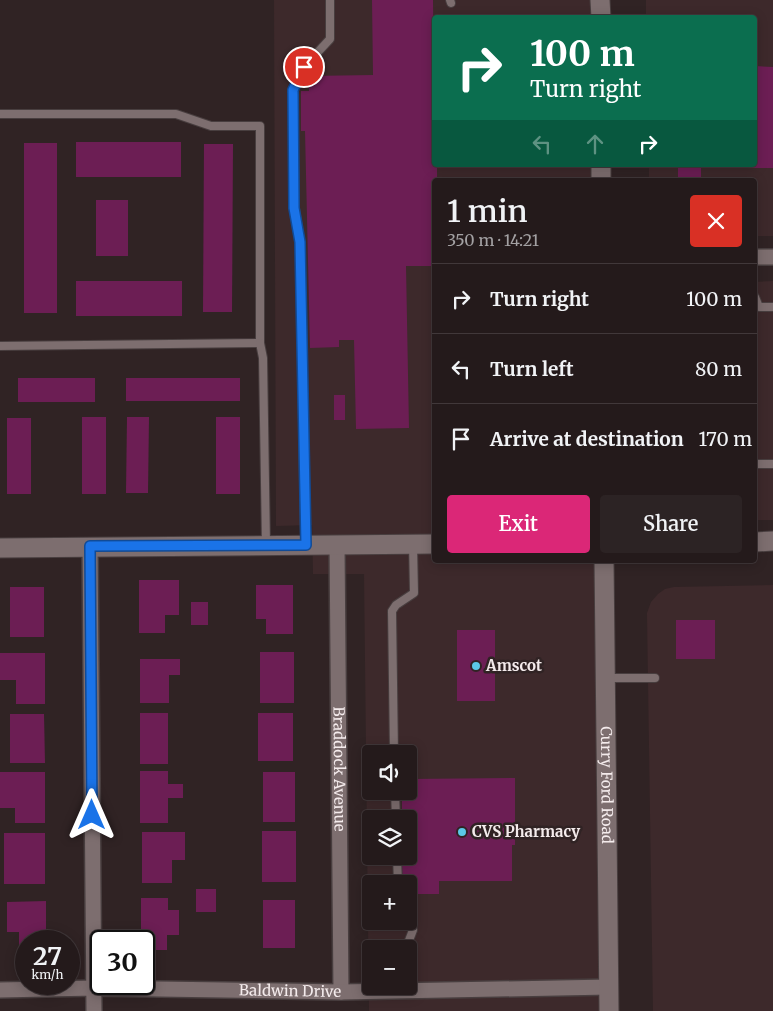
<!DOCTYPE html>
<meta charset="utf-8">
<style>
:root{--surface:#241a1b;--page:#2c2324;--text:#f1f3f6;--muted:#a3a1a3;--line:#41383a;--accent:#db2777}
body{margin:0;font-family:Merriweather,serif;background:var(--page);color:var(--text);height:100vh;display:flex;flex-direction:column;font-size:19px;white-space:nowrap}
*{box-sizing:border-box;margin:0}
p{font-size:16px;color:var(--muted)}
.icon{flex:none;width:28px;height:28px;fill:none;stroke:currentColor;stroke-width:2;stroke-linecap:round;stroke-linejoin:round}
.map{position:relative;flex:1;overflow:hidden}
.sheet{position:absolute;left:432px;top:178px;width:325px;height:385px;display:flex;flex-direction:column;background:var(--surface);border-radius:5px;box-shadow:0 2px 12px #0003,0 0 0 1px var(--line)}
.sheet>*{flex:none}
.top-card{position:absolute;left:432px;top:15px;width:325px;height:152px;border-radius:5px;box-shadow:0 2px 12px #0003,0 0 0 1px var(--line);background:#0b6e4f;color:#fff;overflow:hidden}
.buttons{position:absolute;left:362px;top:745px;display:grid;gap:10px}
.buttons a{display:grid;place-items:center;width:55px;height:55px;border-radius:5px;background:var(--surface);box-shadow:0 2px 12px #0003,0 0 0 1px var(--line);font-size:25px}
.speed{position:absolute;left:15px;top:930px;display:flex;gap:10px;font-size:25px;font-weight:700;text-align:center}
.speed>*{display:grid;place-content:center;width:65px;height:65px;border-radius:50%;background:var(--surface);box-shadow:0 2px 12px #0003,0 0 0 1px var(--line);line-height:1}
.speed small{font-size:12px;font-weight:400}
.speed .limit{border:2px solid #111;border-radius:8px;background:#fff;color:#111}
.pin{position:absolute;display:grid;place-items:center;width:42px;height:42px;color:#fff;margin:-21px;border:2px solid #fff;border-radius:50%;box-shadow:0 1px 5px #0007}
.me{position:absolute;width:55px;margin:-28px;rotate:0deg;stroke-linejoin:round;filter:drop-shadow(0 0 4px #0008)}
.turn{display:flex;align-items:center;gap:18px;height:105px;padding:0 15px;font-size:22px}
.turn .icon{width:65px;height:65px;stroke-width:2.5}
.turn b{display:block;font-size:35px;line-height:42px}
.lanes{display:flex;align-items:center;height:48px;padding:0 15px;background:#0003;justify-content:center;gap:25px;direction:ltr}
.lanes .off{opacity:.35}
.round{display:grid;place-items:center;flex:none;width:52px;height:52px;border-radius:5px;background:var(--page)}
.summary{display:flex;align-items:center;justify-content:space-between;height:85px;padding:0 15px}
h1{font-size:30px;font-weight:600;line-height:38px}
.action{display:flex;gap:10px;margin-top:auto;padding:10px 15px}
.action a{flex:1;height:58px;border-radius:5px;background:var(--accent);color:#fff;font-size:20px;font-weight:600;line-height:58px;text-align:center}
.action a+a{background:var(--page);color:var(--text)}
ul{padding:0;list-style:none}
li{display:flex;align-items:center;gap:15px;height:70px;padding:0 15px;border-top:1px solid var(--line)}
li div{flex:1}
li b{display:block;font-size:19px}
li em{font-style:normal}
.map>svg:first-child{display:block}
</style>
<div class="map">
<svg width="773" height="1011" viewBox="0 0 773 1011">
<rect width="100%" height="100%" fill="#302324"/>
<!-- built -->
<g fill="#3d292b" fill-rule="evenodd">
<path d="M274,0h327v17l-166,1v147h166v15h-166v380h168l4,451h-238l-5,-437h-51l-1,-49 -36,1zM371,754h38v37h-38zM371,819h38v37h-38zM371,884h38v37h-38zM371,949h38v37h-38z"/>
<polygon points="646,0 773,0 773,236 755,236 755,180 649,180 649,165 755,165 755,18 646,17"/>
<polygon points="773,281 773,520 755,520 755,282"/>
<polygon points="773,585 773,1011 653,1011 647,613 651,602 658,594 665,589 674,587"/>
</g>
<!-- building -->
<g fill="#6c1e54">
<polygon points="372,0 433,0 435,165 437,165 437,180 435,180 435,266 406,266 409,428 356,429 354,340 339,340 339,347 310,348 305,131 301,131 301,91 309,91 309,76 373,75"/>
<polygon points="755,66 773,67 773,168 751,168 751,165 755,165"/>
<rect x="76" y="142" width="105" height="35"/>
<rect x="24" y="143" width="33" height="170"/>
<polygon points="204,144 233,144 232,312 203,312"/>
<rect x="678" y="165" width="23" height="15"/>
<rect x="96" y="200" width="32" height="56"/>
<rect x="76" y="281" width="106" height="35"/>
<rect x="18" y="378" width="77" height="24"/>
<rect x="126" y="378" width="114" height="23"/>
<rect x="334" y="395" width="11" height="25"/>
<rect x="82" y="417" width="24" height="77"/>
<polygon points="127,417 149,417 148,493 126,493"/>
<rect x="216" y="417" width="24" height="77"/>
<rect x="7" y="418" width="24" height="76"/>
<polygon points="139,580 179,580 179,615 165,615 165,633 139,633"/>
<polygon points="256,585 293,585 293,634 266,634 266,619 256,619"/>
<rect x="10" y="587" width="34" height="50"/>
<rect x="191" y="602" width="17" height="23"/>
<rect x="676" y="620" width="39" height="39"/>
<rect x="457" y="630" width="38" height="71"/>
<rect x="260" y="652" width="34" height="51"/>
<polygon points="0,653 45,653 45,704 16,704 16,680 0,680"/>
<polygon points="140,659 180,659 180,675 169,675 169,703 140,703"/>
<rect x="140" y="713" width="28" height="51"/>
<rect x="258" y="713" width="35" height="48"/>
<polygon points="10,714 44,714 45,763 10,763"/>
<polygon points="140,771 168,771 168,784 183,784 183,798 168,798 168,823 140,823"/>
<polygon points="0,772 45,772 45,823 15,823 15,808 0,808"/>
<rect x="263" y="772" width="32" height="50"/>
<polygon points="515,778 515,845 512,845 512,881 439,881 439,894 416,894 416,879 402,879 402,856 409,856 409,819 402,819 402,791 409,791 409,779"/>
<rect x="262" y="831" width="34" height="51"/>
<polygon points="142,832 185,832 185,860 172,860 172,883 142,883"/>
<rect x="4" y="833" width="41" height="51"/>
<rect x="196" y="889" width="20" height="23"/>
<polygon points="141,898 168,898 168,910 179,910 179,935 167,935 167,950 144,950 144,941 141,941"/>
<rect x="263" y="900" width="32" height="48"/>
<polygon points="46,901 46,941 26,941 26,951 19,951 19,932 7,932 7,902"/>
</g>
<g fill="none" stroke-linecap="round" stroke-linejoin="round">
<defs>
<g id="service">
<polyline points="450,0 451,3"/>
<polyline points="0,114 176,114 211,126 260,126 260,343 0,346"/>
<polyline points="755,297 759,307 773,307"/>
<polyline points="260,343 263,358 266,545"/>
<polyline points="755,464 773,464"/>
<polyline points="305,545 300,242 295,208 293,90 304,67 330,39 330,0"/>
<polyline points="605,678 655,678"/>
<polyline points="394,754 392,611 396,605 414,593 413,544"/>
<polyline points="395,791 396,819"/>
<polyline points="397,856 398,884"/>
<polyline points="408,949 408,943 413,930 409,921"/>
</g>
<g id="minor">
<polyline points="755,257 773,257"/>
<path id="s1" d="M337,545l4,447"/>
<polyline points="90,546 94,1011"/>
<path id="s2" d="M0,990l94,-2 247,4 268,-5"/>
</g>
<g id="tertiary">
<polyline points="600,0 601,18"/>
<polyline points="601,165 601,180"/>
<polyline points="755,542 773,541"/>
<polyline points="0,548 435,544"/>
<path id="s3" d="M604,560l5,451"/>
</g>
</defs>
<!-- service casing -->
<use href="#service" stroke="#483e3f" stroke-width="10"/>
<!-- minor casing -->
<use href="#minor" stroke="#483e3f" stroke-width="18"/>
<!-- tertiary casing -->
<use href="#tertiary" stroke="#483e3f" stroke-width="21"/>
<!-- service -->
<use href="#service" stroke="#7d6e6f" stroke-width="8"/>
<!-- minor -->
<use href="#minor" stroke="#7d6e6f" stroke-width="15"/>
<!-- tertiary -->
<use href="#tertiary" stroke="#7d6e6f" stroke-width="19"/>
</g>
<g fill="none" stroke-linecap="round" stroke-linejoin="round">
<defs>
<polyline id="route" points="92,815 90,546 306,545 300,242 294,208 293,90 304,67"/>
</defs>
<!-- route casing -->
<use href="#route" stroke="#114b97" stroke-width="12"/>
<!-- route -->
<use href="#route" stroke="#1a73e8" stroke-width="9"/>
</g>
<!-- markers -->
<g fill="#5bc8e7" stroke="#302324" stroke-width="2">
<circle cx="476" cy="666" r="5"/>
<circle cx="462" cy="832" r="5"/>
</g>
<g text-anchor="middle" stroke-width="5" stroke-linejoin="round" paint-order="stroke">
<!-- poi labels -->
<g font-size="15" font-weight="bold" fill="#f4ebec" stroke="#302324" text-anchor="start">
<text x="486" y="671">Amscot</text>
<text x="472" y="837">CVS Pharmacy</text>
</g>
<!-- street labels -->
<g font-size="15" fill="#f4ebec" stroke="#302324">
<text dy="5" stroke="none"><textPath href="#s1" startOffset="224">Braddock Avenue</textPath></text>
<text dy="5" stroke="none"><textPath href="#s3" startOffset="225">Curry Ford Road</textPath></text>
<text dy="5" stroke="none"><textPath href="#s2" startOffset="290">Baldwin Drive</textPath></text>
</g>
</g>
</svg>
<div class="buttons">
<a><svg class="icon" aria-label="sound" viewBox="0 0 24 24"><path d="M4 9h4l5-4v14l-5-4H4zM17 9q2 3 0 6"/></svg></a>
<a><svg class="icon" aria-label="layers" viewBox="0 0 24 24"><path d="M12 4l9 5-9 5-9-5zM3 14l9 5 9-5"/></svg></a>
<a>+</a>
<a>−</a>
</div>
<div class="speed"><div>27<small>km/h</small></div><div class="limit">30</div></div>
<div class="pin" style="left:304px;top:67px;background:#d93025"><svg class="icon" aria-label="arrive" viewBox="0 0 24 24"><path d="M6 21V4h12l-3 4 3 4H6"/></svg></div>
<svg class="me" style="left:92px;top:815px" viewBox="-20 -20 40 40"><path d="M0-17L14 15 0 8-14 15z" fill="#1a73e8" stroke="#fff" stroke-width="4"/></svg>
<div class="top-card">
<div class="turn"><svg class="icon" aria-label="right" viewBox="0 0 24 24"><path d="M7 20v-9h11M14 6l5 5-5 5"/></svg><div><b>100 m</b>Turn right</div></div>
<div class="lanes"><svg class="icon off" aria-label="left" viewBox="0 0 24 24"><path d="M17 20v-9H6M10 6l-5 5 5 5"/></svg><svg class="icon off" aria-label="ahead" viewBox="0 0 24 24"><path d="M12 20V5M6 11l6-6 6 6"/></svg><svg class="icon" aria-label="right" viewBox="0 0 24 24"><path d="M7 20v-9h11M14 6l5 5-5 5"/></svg></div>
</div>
<section class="sheet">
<div class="summary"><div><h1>1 min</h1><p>350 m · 14:21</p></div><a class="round" style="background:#d93025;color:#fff"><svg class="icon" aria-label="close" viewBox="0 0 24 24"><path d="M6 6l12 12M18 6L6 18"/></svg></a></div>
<ul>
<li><svg class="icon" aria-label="right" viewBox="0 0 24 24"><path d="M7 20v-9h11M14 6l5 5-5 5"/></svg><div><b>Turn right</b></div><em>100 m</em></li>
<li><svg class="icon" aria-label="left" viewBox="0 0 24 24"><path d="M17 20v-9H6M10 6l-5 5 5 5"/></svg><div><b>Turn left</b></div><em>80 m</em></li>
<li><svg class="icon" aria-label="arrive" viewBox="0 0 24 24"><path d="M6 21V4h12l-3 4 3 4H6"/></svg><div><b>Arrive at destination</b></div><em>170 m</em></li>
</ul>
<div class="action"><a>Exit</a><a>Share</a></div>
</section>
</div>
